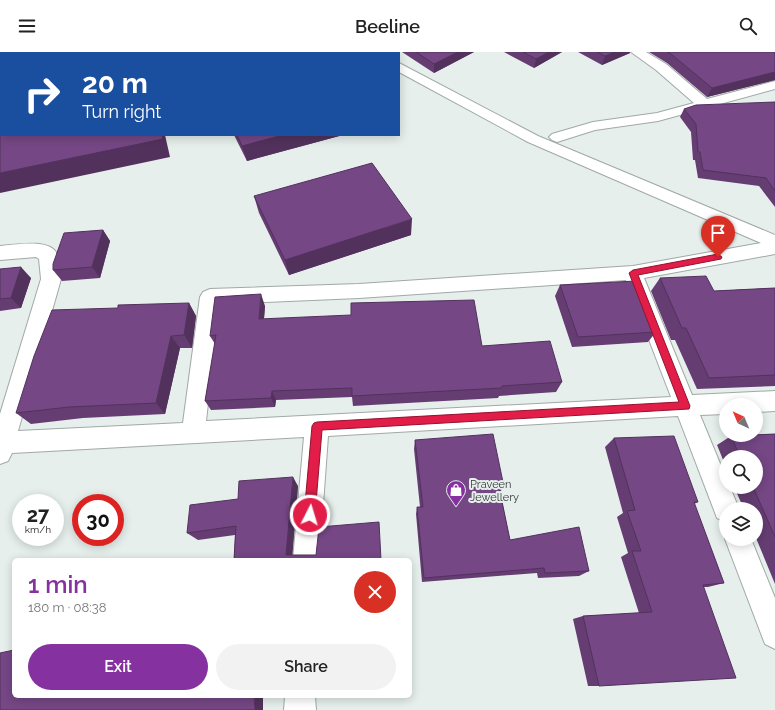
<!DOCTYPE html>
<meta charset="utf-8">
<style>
:root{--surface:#fff;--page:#f2f2f2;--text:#222;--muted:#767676;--accent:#8631a0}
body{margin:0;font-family:Raleway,sans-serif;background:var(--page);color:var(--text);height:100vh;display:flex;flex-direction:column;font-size:15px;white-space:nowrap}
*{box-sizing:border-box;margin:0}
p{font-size:13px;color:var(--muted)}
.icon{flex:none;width:22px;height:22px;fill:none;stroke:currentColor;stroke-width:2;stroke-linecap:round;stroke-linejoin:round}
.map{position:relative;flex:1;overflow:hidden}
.details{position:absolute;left:12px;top:506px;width:400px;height:140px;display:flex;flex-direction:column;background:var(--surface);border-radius:6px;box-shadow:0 2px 10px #0003}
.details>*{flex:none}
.banner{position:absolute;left:0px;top:0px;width:400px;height:84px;box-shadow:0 2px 10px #0003;background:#1a4fa0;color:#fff;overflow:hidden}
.needle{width:26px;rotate:316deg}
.buttons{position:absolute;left:719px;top:346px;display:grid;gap:8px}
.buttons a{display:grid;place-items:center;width:44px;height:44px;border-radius:50%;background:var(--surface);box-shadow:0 2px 10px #0003;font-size:20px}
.speed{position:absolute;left:12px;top:442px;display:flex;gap:8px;font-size:20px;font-weight:700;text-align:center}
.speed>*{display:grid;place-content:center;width:52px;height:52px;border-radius:50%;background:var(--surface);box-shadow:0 2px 10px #0003;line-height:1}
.speed small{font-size:10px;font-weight:400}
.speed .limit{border:6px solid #d22;background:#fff;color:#111}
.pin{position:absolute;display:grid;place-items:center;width:34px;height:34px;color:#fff;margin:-41px -17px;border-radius:50% 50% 50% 0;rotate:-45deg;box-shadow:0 0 4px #0007}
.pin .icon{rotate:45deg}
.me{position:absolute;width:44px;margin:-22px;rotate:5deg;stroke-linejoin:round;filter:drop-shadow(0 0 3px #0008)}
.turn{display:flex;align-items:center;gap:14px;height:84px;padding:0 16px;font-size:18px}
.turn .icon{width:52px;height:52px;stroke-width:2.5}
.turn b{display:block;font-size:28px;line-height:34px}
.round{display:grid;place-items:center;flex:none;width:42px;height:42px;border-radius:21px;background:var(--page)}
.headline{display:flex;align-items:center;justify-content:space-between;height:68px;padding:0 16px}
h1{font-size:24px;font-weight:600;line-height:30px;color:var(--accent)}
.cta{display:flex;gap:8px;margin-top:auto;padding:8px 16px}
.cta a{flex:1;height:46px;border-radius:24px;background:var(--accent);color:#fff;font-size:16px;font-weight:600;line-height:46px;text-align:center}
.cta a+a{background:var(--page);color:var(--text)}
header{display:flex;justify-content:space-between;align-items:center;height:52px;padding:0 16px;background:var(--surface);font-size:18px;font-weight:600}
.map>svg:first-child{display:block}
</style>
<header><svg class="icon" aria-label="menu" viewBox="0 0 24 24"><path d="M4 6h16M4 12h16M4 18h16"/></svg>Beeline<svg class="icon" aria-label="search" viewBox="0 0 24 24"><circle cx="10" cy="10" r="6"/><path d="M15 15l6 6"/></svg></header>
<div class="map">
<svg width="775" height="658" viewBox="0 0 775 658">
<rect width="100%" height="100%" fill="#e6efec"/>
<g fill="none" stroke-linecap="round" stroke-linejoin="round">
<defs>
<g id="minor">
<rect x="371" y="0" width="13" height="1"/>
<polygon points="631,0 646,0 666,12 707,47 775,29 775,37 658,69 595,78 557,90 552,88 549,85 552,82 593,70 657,61 694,51 656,18"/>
<path d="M399,11l139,73 237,99v19l-131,24 48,117 83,-4v20l-19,1v-7h-30v9l-26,1 26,63v9h4l9,22h-13v13l-9,-4 -39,-102 -350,20 -9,124h-26l11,-123 -292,16 -4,8 -8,3v-50l41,-135 -2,-20 -3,-2 -36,3v-14c14,-1 50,-8 57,8 3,7 3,17 4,25l-43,152 165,-8 17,-126 3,-5 7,-3 149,-5 274,-18 128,-23 -233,-101 -129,-70zM626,228l45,117 -465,24 13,-117 140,-6z"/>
<polygon points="726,484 726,487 751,487 775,546 775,597 765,592 725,487"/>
<polygon points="285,644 315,644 316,658 284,658"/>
</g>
</defs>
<!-- minor casing -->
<use href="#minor" stroke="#a1a9a7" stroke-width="2"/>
<!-- minor -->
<use href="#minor" fill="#fff" fill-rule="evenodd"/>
</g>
<!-- wall -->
<g fill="#653d72">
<polygon points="402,0 474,0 434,21"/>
<polygon points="504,0 562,0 534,16"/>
<polygon points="578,0 630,0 630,1 602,13"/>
<polygon points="649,0 775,0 775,28 707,45 667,11"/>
<polygon points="775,50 775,155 759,134 698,126 695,108 693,108 691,80 680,65 684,57"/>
<polygon points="234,83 343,83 247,109"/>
<polygon points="254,144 411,183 289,223 259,161"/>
<polygon points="103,178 110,189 100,226 62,229 53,218"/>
<polygon points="0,217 31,226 21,256 0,259"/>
<polygon points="660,226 714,239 775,236 775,334 697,337 675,288 671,288 651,239"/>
<polygon points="560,233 656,280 648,290 572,295 555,244"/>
<polygon points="189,251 196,264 192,296 180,296 165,362 83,366 31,372 16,361"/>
<polygon points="265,254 264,267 482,294 562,330 556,340 499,344 498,346 353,354 352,345 276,348 275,355 211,358 205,349 215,292 210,284"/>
<polygon points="775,382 775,532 756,486 756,457 744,457 734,435 756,435 756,405 726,405 726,415 717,393 731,384"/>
<polygon points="614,386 698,450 694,452 724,531 708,535 704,535 599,634 588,634 573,567 583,564 639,561 621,505 628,501 617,465 623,461 605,395"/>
<polygon points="415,388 504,435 500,440 510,488 589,519 579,524 538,526 537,521 422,530 416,462 417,455 420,455 414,397"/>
<polygon points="298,434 292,503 381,508 234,508 235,483 198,488 187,481 238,447"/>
</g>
<!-- shaded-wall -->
<g fill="#52325d">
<polygon points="458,0 474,0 434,21 434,12"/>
<polygon points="549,0 562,0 534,16 536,7"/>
<polygon points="615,0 630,0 630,1 602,13 605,4"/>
<polygon points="775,20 775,28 707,45 712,36"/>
<polygon points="162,83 165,83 170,105 0,141 0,121"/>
<polygon points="283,83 343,83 247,109 242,94"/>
<polygon points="412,167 411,183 289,223 285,208"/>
<polygon points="103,178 110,189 100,226 92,215"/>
<polygon points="21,215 31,226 21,256 11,246"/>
<polygon points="261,242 265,254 263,278 259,267"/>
<polygon points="189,251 196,264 192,296 184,283"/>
<polygon points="171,284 180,296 165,362 156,351"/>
<polygon points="272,339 276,348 275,355 271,346"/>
<polygon points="293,425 298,434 292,508 286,503"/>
<polygon points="254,644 263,644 263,658 255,658"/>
</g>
<!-- building -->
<g fill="#754785" stroke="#52325d">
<polygon points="0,0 141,0 141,1 1,1 1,83 162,83 163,87 0,121"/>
<polygon points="213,0 327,0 328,1 209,1"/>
<polygon points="416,0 458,0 434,12"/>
<polygon points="523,0 549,0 536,7"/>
<polygon points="597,0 615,0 605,4"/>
<polygon points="667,0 775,0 775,20 712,36 671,2"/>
<polygon points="775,50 775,139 766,126 703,118 700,100 698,100 696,72 684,57 696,53"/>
<polygon points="237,83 283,83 242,94"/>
<polygon points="372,111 412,167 285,208 254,144"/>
<polygon points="103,178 92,215 53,218 53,212 64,181"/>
<polygon points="21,215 11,246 0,247 0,217"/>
<polygon points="706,224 714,239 775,236 775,323 709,326 686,276 682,276 660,226"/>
<polygon points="636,229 656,280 578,285 560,233"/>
<polygon points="261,242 259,267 351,263 351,251 474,248 482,294 550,289 562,330 502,334 502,336 352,344 352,336 272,339 271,346 205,349 216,283 210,284 215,245"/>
<polygon points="189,251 184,283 171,284 156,351 69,355 16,361 34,304 52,258 118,256 118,253"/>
<polygon points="493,382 504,435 499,435 510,488 579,475 589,519 545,521 544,516 424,526 417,455 423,455 415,388"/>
<polygon points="775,382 775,485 753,435 756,435 756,405 740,405 731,384"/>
<polygon points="674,384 698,450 694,450 724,531 703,533 736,626 599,634 583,564 652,560 632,499 641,499 627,459 635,458 614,386"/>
<polygon points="293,425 286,503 316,503 319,475 379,470 381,508 234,508 236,474 187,481 190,453 238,447 239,429"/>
<polygon points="14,598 14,644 254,644 255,658 0,658 0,601"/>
</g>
<!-- route -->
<polygon fill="#e11d48" stroke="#92132f" points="718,202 722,205 721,207 638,223 690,354 689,357 322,378 315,463 313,467 310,469 306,467 304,463 312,374 314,371 317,370 679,350 629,221 633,218"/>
<!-- icons -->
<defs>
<symbol id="shop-pin" viewBox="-11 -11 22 30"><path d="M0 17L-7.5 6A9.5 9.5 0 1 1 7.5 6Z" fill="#8631a0" stroke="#e6efec"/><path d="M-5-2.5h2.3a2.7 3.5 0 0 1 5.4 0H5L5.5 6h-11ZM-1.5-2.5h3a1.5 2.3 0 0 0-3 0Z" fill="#fff"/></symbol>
</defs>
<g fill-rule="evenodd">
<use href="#shop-pin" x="445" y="427" width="22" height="30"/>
</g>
<g text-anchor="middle" stroke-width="4" stroke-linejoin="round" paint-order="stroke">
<!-- poi labels -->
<g font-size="11" fill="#353938" stroke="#e6efec" text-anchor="start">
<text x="470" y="436">Praveen<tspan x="470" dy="13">Jewellery</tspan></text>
</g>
</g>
</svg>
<div class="buttons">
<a><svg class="needle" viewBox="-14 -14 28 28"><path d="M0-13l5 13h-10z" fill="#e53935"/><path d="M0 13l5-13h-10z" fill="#767676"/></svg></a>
<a><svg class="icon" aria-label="search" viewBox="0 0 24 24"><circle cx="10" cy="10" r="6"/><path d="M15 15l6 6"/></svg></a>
<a><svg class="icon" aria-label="layers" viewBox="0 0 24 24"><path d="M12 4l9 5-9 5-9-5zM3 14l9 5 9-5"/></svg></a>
</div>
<div class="speed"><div>27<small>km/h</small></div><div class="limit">30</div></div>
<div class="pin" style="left:718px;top:205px;background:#d93025"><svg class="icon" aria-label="arrive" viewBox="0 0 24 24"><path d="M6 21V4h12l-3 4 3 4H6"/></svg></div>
<svg class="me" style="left:310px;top:463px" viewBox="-20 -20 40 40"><circle r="17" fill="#e11d48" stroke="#fff" stroke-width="3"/><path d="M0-11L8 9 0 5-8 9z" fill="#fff"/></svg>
<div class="banner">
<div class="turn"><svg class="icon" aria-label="right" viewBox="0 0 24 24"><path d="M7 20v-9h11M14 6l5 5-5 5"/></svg><div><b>20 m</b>Turn right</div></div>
</div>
<section class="details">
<div class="headline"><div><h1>1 min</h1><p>180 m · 08:38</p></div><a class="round" style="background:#d93025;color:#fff"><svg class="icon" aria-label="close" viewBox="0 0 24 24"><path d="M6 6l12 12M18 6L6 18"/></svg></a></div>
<div class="cta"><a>Exit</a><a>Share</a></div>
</section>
</div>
